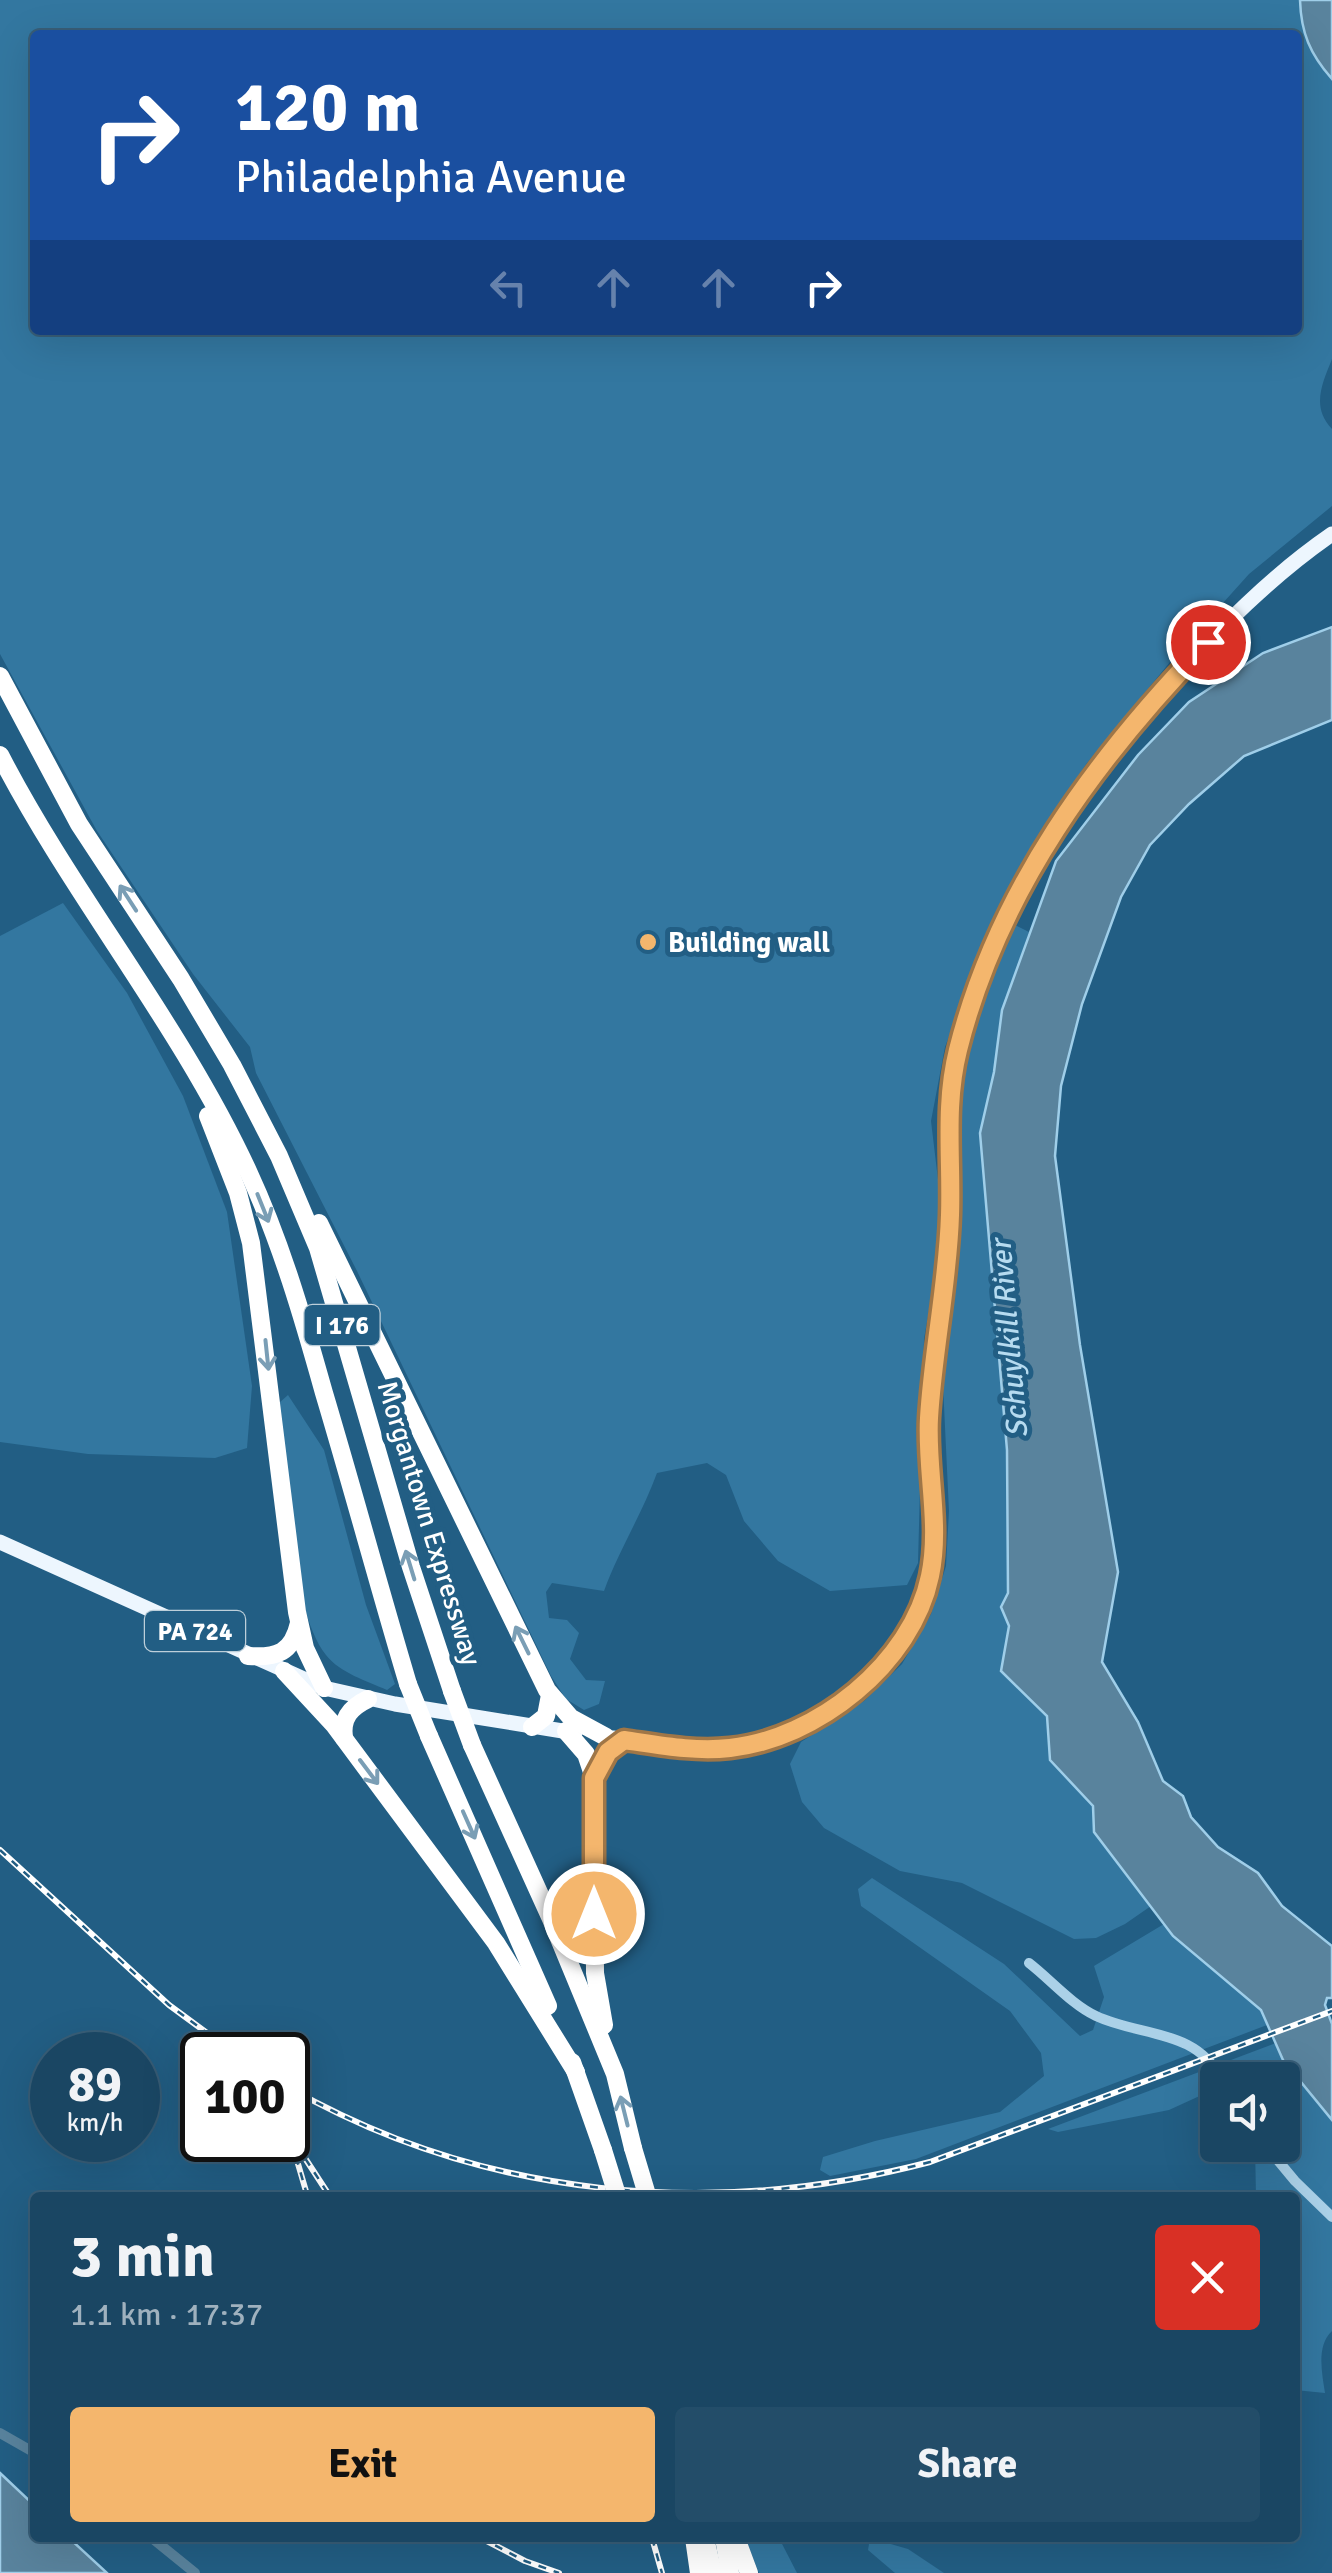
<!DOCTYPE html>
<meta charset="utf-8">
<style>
:root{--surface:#1a4663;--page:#234d69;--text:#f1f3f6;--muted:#9fb1be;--line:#385e78;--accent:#f4b66d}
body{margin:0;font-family:Signika,sans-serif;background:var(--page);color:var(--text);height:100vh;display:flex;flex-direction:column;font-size:38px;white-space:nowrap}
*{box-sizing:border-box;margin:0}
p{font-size:32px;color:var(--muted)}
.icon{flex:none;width:55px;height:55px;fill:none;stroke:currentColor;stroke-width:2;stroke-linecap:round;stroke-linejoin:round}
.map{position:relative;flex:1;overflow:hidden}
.side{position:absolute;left:30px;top:2192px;width:1270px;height:350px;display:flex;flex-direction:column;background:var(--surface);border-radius:10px;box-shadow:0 10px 40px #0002,0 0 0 2px var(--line)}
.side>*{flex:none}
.hud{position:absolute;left:30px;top:30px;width:1272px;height:305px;border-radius:10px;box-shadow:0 10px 40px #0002,0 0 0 2px var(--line);background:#1a4fa0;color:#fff;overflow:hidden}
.controls{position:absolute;left:1200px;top:2062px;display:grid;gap:20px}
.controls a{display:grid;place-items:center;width:100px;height:100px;border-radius:10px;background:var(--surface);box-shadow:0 10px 40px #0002,0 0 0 2px var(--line);font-size:50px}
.speed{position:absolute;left:30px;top:2032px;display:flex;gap:20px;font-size:50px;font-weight:700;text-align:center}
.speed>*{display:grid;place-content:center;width:130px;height:130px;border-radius:50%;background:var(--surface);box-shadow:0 10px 40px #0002,0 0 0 2px var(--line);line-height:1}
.speed small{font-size:25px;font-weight:400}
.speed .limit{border:5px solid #111;border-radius:15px;background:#fff;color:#111}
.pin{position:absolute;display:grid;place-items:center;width:85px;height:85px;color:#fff;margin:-42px;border:5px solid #fff;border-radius:50%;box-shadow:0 2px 10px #0007}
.me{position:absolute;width:110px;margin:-55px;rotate:0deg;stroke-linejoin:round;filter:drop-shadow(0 0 8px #0008)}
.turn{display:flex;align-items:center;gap:35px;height:210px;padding:0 40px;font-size:45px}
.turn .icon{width:130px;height:130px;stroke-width:2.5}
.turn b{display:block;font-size:70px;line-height:85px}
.lanes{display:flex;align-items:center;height:95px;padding:0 40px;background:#0003;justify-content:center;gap:50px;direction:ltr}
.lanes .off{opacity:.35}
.round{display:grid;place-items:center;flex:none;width:105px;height:105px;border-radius:10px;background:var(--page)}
.summary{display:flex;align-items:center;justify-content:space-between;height:170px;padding:0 40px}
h1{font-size:60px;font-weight:700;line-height:75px}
.action{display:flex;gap:20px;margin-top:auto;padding:20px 40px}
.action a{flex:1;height:115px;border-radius:10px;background:var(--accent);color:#111;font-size:40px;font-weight:700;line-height:115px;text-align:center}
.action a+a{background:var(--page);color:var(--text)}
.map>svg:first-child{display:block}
</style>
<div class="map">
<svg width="1332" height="2573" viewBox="0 0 1332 2573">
<rect width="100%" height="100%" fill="#225e84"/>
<!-- green -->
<g fill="#3377a0" fill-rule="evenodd">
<path d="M0,0h1310l22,57v302c-10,25 -21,48 0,70v77l-83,68 -79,88 -83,101 -46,68 -40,73 -56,143 -14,74 8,67v65l-15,86 -6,224 -11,22 -77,6 -52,-30 -34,-40 -18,-46 -19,-12 -50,10c-15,41 -38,77 -53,118l-52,-8 -6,9 3,26 18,2 12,13 -9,26 16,21 19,1 -6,23 -15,6 -18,-11 -15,-23 -194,-405 -101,-198 -6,-26 -57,-73 -96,-143 -97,-177zM35,35h1263v295h-1263z"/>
<polygon points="63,903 127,993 183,1096 227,1212 252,1386 247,1448 215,1458 88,1454 0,1442 0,936"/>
<polygon points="1011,923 1029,932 1002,1010 994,1072 980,1133 1007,1450 1008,1593 1002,1607 1009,1625 1001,1671 1047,1717 1050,1760 1093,1806 1130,1878 1151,1906 1125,1924 1096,1938 1074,1939 962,1883 900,1871 824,1828 802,1802 790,1764 801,1742 864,1701 902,1664 931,1614 946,1566 949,1511 943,1385 956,1242 958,1183 954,1129 962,1062"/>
<path d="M288,1395l36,55 42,155 29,79 -8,6c-20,-9 -47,-17 -61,-35 -37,-46 -40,-190 -47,-252z"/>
<polygon points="872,1878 1004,1964 1080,2036 1093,2030 1104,1997 1094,1966 1164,1924 1173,1936 1261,2010 1267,2025 916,2159 830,2176 820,2170 823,2157 875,2141 1000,2112 1044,2076 1041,2053 1010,2011 861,1906 858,1889"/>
<path d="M1276,2043l7,17 49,60v211c-16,15 -10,42 -7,62l-30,-3v-192l-39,-1 -1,-52h27v-65h-64l-1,8 -48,22 -111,22 -10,-3z"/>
<polygon points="745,2538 779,2538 797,2573 759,2573"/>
<polygon points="870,2538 908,2549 944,2573 895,2573 868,2550"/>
</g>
<!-- water -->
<g fill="#59839d" stroke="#9fcee9" stroke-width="2.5">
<path d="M1300,0h32v79c-22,-25 -31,-46 -32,-79z"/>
<polygon points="1332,627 1332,720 1244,756 1189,804 1150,845 1121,897 1082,1004 1061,1086 1055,1156 1080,1345 1118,1572 1102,1662 1138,1722 1163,1781 1183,1796 1191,1817 1218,1847 1258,1873 1282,1906 1332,1946 1332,1998 1327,1998 1325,2005 1332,2024 1332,2120 1283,2060 1261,2010 1173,1936 1094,1832 1093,1806 1050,1760 1047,1716 1001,1671 1009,1626 1001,1607 1008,1593 1007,1450 980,1133 994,1072 1002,1010 1056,861 1138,755 1189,702 1263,653"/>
<polygon points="0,2473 35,2506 35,2538 69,2538 107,2573 0,2573"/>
</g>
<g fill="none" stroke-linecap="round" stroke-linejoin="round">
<!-- canal -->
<g stroke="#59839d" stroke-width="10">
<polyline points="0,2433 35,2453"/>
<polyline points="152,2538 195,2573"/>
</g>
<!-- street -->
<g stroke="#abd1e8" stroke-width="10">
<path d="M1029,1963c22,17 42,41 67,53 45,21 100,12 126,64"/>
<polyline points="1265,2145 1295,2181 1332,2217"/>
</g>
<!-- primary -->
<g stroke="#edf6fe" stroke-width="15">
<polyline points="0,1542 324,1688 395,1704 575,1733"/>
<path d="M613,1738c39,6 79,14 118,10 86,-11 180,-84 199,-170 11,-52 -3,-106 -1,-158 1,-16 4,-32 7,-47 2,-10 1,-21 2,-32 4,-36 9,-73 12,-110 3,-61 -7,-120 8,-181 35,-143 115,-258 212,-366 49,-55 101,-108 162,-150"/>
</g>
<!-- highway -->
<g stroke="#fff" stroke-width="18">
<polyline points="0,676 79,824 181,979 232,1065 279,1156 318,1248 411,1567 452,1691"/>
<path d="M0,755c74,143 180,269 248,416 33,71 55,147 76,222 29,97 55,194 84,291"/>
<polyline points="208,1116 238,1193 251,1243 297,1612 305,1648 324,1688"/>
<polyline points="319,1223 547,1690 571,1718 606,1737"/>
<path d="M248,1656c29,2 44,-3 51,-33"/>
<polyline points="284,1671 334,1725 496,1943 576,2072"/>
<polyline points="532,1727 546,1716 550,1695"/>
<polyline points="566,1731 586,1754 594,1778 595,1973 604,2025"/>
<polyline points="429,1736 548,2006"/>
<path d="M344,1738c-3,-20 7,-31 24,-39"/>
<polyline points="472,1745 551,1919 615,2074 633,2148"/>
<polyline points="594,1778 608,1752 624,1740"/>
<polyline points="572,2062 603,2150"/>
<polyline points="694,2538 699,2573"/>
<polyline points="705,2538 713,2573"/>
<polyline points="724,2538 730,2573"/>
<polyline points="736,2538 749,2573"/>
</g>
<defs>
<g id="rail">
<polyline points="0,1850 169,2005 237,2055"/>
<path d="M288,2087c196,112 425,132 642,75l402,-151"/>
<polyline points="288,2132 331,2198"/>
<polyline points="296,2157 308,2198"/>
<polyline points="481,2538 525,2561 559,2573"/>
<polyline points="652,2538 662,2573"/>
</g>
</defs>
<!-- rail casing -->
<use href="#rail" stroke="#fff" stroke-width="6"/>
<!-- rail -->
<use href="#rail" stroke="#225e84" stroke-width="2.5" stroke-dasharray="8" stroke-linecap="butt"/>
<!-- highway-bridge -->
<g stroke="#fff" stroke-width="18">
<polyline points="408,1684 429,1736"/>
<polyline points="452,1691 472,1745"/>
<polyline points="633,2148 648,2198"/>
<polyline points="603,2150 618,2198"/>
</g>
</g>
<!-- one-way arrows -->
<defs><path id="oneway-shaft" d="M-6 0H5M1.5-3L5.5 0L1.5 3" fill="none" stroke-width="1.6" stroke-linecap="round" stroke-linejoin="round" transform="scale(2.5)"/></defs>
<g stroke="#7a9eb5">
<use href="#oneway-shaft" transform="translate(128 898) rotate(-123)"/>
<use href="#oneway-shaft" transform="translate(263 1208) rotate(68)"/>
<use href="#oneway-shaft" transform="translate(267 1355) rotate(84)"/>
<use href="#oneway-shaft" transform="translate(410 1565) rotate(-107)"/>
<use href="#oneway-shaft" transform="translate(522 1640) rotate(-116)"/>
<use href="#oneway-shaft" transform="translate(369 1772) rotate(53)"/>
<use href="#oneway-shaft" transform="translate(469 1825) rotate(66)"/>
<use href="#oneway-shaft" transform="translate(624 2111) rotate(-104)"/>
</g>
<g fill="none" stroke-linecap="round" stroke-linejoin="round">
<defs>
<path id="route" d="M594,1914v-136l14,-26 16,-12c35,5 70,12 106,8 86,-9 182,-84 200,-172 11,-52 -4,-106 -1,-158 4,-68 19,-135 21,-203 2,-56 -6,-109 8,-165 40,-160 137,-291 250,-408"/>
</defs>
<!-- route casing -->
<use href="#route" stroke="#9f7647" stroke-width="25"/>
<!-- route -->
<use href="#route" stroke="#f4b66d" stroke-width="18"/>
</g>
<!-- markers -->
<circle fill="#f4b66d" stroke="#225e84" stroke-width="4" cx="648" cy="942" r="10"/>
<g text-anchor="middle" stroke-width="10" stroke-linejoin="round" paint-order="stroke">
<!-- shield labels -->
<g fill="#225e84" stroke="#bdcfda" stroke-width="2.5">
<rect x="304.5" y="1305" width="75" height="40" rx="8"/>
<rect x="145" y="1611" width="100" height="40" rx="8"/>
</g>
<g font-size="25" font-weight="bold" fill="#fff">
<text x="342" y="1334">I 176</text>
<text x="195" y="1640">PA 724</text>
</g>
<!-- poi labels -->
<g font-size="28" font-weight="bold" fill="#fff" stroke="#225e84" text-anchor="start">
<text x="668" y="952">Building wall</text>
</g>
<!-- street labels -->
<g font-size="28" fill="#fff" stroke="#225e84">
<text transform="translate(430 1523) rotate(73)" y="10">Morgantown Expressway</text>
</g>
<!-- water labels -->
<g font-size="30" font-style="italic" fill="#b6dbf0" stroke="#225e84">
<text transform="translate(1009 1339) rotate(-95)" y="10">Schuylkill River</text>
</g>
</g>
</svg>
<div class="controls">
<a><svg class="icon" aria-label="sound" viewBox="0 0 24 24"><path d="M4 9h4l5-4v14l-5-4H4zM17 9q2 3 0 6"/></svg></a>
</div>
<div class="speed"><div>89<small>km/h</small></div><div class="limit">100</div></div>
<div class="pin" style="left:1208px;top:642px;background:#d93025"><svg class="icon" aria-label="arrive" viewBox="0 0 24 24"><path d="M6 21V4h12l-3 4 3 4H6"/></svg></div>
<svg class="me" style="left:594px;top:1914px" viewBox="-20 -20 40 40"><circle r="17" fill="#f4b66d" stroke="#fff" stroke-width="3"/><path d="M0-11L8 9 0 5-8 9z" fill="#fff"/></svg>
<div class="hud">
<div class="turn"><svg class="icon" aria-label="right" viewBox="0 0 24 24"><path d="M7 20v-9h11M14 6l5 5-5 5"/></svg><div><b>120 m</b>Philadelphia Avenue</div></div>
<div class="lanes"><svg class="icon off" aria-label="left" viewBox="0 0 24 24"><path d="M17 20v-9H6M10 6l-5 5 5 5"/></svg><svg class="icon off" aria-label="ahead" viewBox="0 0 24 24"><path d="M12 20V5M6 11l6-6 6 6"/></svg><svg class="icon off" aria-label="ahead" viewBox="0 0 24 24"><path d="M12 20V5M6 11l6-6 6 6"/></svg><svg class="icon" aria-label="right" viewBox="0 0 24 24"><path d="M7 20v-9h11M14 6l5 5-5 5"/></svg></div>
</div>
<section class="side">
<div class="summary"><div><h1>3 min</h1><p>1.1 km · 17:37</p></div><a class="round" style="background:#d93025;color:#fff"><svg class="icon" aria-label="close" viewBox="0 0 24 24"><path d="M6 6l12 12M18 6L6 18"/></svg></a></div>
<div class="action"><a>Exit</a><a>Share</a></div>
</section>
</div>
